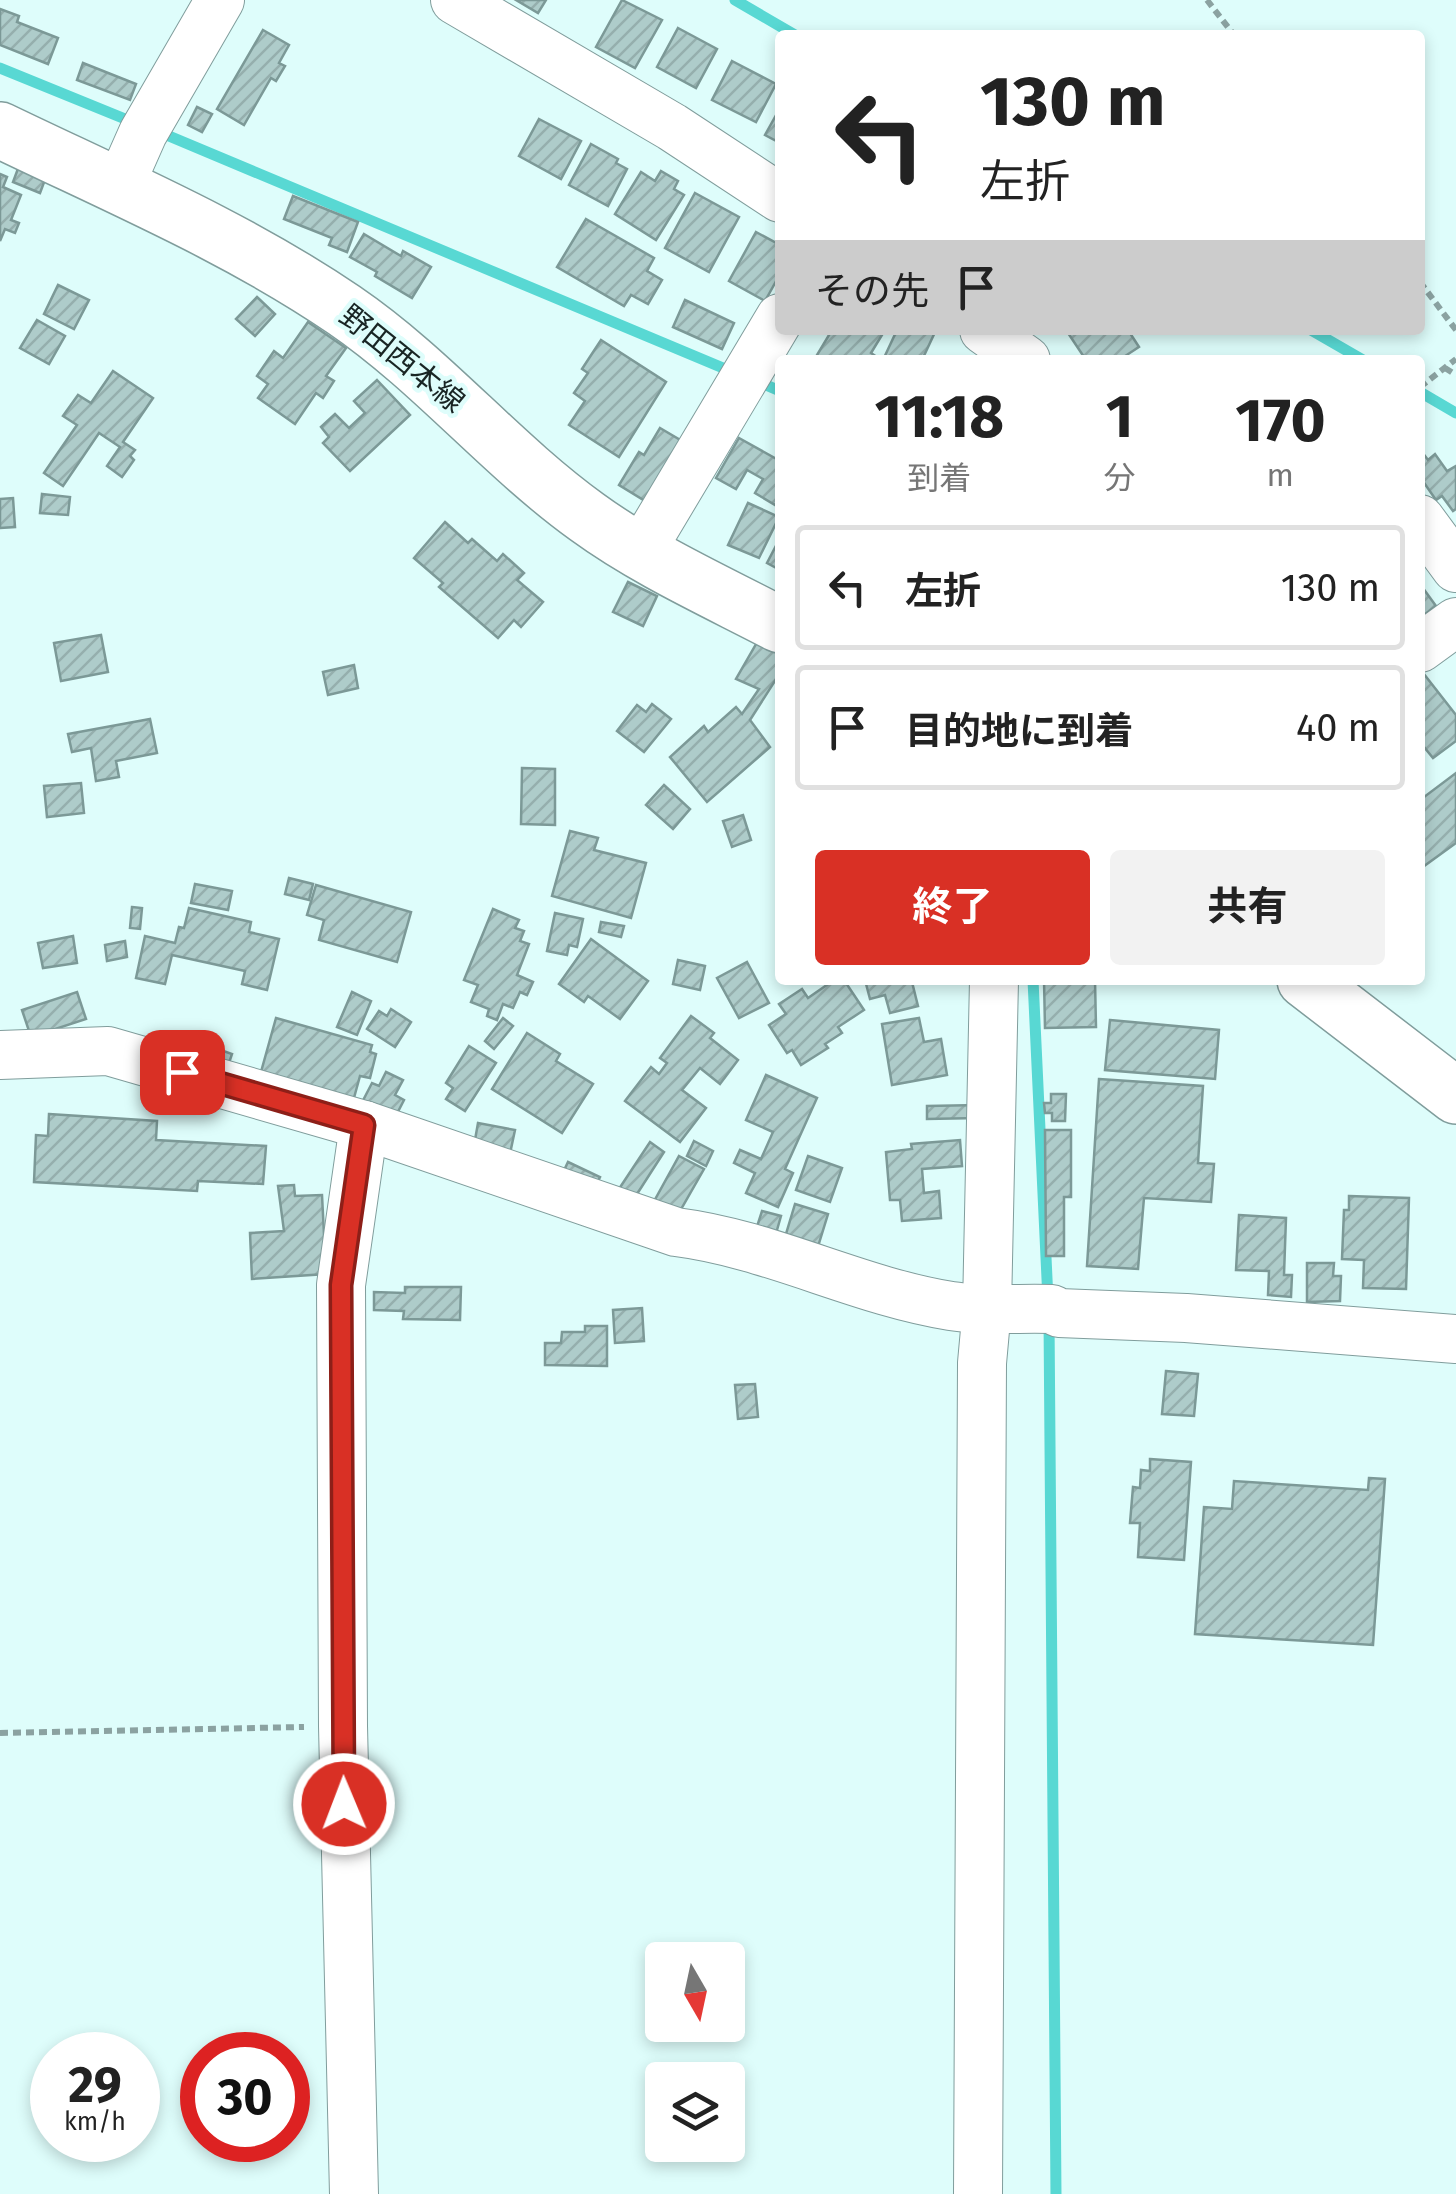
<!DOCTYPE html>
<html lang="ja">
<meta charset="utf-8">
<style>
:root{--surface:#fff;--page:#f2f2f2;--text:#222;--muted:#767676;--line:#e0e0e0;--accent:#d93025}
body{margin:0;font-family:"Fira Sans","Noto Sans JP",sans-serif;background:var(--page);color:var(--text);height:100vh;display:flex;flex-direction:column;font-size:38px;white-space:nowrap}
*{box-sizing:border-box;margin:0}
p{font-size:32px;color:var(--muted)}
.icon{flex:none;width:55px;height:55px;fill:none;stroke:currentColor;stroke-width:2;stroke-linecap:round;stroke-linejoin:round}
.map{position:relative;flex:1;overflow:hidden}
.sheet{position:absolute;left:775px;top:355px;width:650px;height:630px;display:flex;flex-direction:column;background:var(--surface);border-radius:10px;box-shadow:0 5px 15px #0003}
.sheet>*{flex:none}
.banner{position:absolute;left:775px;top:30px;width:650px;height:305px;border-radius:10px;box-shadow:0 5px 15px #0003;background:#fff;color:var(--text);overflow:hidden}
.needle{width:65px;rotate:171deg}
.tools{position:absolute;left:645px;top:1942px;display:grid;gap:20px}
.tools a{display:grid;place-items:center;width:100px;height:100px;border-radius:10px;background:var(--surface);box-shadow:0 5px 15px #0003;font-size:50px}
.speed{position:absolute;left:30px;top:2032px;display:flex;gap:20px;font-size:50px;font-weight:700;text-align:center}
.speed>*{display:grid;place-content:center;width:130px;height:130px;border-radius:50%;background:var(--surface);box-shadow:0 5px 15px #0003;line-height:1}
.speed small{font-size:25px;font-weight:400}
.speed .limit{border:15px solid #d22;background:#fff;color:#111}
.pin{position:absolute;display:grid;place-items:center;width:85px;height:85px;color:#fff;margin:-42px;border-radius:20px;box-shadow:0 5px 15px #0006}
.me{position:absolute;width:110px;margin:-55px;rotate:359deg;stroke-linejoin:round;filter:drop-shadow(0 0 8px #0008)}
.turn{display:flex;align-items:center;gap:35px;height:210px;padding:0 40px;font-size:45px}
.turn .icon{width:130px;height:130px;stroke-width:2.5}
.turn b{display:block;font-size:70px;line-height:85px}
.then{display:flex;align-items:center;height:95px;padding:0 40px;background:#0003;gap:20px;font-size:38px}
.eta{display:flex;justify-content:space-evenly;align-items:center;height:170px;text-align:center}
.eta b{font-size:60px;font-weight:700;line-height:70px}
.button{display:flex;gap:20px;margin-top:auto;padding:20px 40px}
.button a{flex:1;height:115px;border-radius:10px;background:var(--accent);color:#fff;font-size:40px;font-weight:700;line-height:115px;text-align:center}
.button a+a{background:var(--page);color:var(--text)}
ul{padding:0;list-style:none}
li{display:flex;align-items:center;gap:30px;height:125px;margin:0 20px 15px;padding:0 20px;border:5px solid var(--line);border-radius:10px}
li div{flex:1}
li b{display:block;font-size:38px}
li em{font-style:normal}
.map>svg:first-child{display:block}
</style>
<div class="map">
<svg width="1456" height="2194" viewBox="0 0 1456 2194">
<defs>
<pattern id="building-hatch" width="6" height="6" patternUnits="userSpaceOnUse" patternTransform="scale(2.5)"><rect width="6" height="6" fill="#aeccca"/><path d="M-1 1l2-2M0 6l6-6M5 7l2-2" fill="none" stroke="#95afad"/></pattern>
</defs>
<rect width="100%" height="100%" fill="#defdfb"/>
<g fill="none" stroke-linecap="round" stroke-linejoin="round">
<!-- stream -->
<g stroke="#58d8d3" stroke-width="11">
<polyline points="735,0 795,35"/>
<polyline points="0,68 135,123"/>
<polyline points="157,131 735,373"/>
<polyline points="1311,330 1363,360"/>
<polyline points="757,381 780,391"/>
<polyline points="1420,392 1456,413"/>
<polyline points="1033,980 1048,1300"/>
<polyline points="1049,1319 1056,2194"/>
</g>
</g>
<!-- building -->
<g fill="url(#building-hatch)" stroke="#7c9997" stroke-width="2.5">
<polygon points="516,0 546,0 538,13"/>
<polygon points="622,0 662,20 635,68 596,47"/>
<polygon points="0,9 19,16 17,22 58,38 48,64 0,45"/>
<polygon points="678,28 717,49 696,88 657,67"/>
<polygon points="263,30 289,45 279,63 285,66 276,81 271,78 244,125 217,109"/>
<polygon points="732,61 776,84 756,122 712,100"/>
<polygon points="83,63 136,84 130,100 77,80"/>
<polygon points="197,107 212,114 202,132 188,125"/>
<polygon points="780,108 780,143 765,135"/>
<polygon points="539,119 581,141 561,179 519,156"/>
<polygon points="591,144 618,159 616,163 627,169 608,206 569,185"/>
<polygon points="19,166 46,177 40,193 13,182"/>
<polygon points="661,171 678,181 674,189 684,195 656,240 615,214 641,172 655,181"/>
<polygon points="0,174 7,177 3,187 21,195 11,220 19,223 15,233 5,229 0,241"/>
<polygon points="695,193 739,217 709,272 665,248"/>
<polygon points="293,196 358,222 347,252 329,245 332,238 284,219"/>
<polygon points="586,219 654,258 647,271 662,280 648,304 631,295 624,306 557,267"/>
<polygon points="756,232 780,245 780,274 765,301 729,281"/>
<polygon points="364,234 401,256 403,251 431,267 412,298 375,276 377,272 350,257"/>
<polygon points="58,285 89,300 74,329 44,314"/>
<polygon points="257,297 275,314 255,336 236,319"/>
<polygon points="685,300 734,323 722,349 673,327"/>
<polygon points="37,320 65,336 49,364 20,348"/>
<polygon points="308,322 346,348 326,376 334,381 323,398 316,393 295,424 258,398 268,384 257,376 274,351 283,358"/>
<polygon points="832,330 885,330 871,353 877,357 875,360 814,360"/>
<polygon points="897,330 936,330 922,360 883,360"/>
<polygon points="1066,330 1128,330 1139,347 1119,360 1086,360"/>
<polygon points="601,340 666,382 619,457 569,425 585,401 574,393 588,373 582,369"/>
<polygon points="113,371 153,398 123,442 135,450 130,456 134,460 122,477 107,466 120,447 99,433 63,486 44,473 77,425 63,416 78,395 91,403"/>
<polygon points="377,380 410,415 350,471 323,443 329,437 321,427 335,414 349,428 365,413 354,401"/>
<polygon points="660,428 687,444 650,504 619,485 639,452 644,455"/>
<polygon points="739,438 780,461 780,496 775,505 755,493 763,479 747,470 736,489 716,478"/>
<polygon points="1422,452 1428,460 1435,454 1447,471 1456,466 1456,509 1453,511 1442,496 1436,500 1420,477"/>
<polygon points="42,494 70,497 68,515 40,513"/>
<polygon points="13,498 15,527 0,528 0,499"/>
<polygon points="748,503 779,517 759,558 728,545"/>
<polygon points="445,522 468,543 472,539 497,561 503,554 524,573 517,580 543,602 521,627 514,620 498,638 439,587 443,583 414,558"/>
<polygon points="780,538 780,570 767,563"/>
<polygon points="628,582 657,596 643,626 613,612"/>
<polygon points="1420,584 1436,606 1420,618"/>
<polygon points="101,635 108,672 61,681 54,643"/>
<polygon points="759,639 780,652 780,673 750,720 770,747 707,802 670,757 704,726 708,732 736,707 742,714 759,689 736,679"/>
<polygon points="354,665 358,688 328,695 323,672"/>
<polygon points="1420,669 1456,715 1456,741 1433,758 1420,742"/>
<polygon points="652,704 671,719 644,752 617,731 637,705 646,712"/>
<polygon points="150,719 157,753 116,761 119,777 96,781 91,748 72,752 68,734"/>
<polygon points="522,768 555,769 555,825 521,824"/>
<polygon points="1456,773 1456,843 1420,869 1420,800"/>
<polygon points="81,783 84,813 47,817 44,786"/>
<polygon points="664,785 690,809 673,829 646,805"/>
<polygon points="743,815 751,840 732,847 723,821"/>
<polygon points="570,831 598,838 594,850 646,863 631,918 552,896"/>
<polygon points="289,878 313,884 309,900 285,894"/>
<polygon points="195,884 232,891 228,910 191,903"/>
<polygon points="316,885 411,912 397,962 319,940 324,920 307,915"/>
<polygon points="132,907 142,908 140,929 130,928"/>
<polygon points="189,908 251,922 249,932 279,939 267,990 242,984 245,971 172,955 165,984 136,978 145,936 175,943 179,927 184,928"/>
<polygon points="493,909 519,920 515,928 524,931 520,941 529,944 517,975 533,982 527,995 520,992 513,1008 503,1004 497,1020 487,1016 489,1009 471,1002 478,985 464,980"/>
<polygon points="555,913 583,919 577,947 569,945 567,955 547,951"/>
<polygon points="601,922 624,926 621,937 599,932"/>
<polygon points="73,936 77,963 43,968 38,943"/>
<polygon points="591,939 648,981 620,1019 588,996 584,1002 559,984"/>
<polygon points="125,941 127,957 107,961 105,945"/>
<polygon points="678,960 705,966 700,990 673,984"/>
<polygon points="747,962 769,1003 739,1018 717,978"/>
<polygon points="834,980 844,980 864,1010 838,1027 842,1033 825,1044 828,1048 801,1065 792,1050 787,1053 769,1025 786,1014 779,1004 802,989 808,998"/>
<polygon points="865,980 919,980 912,982 918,1006 890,1013 885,995 870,999"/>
<polygon points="1044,980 1095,980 1096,1027 1045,1028"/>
<polygon points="77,992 86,1019 31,1037 22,1010"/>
<polygon points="352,992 371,1001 357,1035 337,1027"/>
<polygon points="391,1009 411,1022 395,1047 367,1029 379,1011 387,1016"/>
<polygon points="691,1016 714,1033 710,1038 738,1060 720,1084 700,1068 682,1090 706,1108 680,1142 625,1101 651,1067 659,1074 667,1063 660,1058"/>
<polygon points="276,1018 372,1045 370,1052 376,1054 370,1078 360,1076 349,1116 256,1090"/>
<polygon points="503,1018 513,1026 494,1049 485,1041"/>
<polygon points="919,1018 924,1042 941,1039 947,1075 892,1085 882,1024"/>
<polygon points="1110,1020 1219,1030 1215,1079 1105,1070"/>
<polygon points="527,1033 560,1054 556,1061 593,1084 562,1133 492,1089"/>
<polygon points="195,1041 232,1054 223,1081 186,1069"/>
<polygon points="469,1046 496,1063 465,1111 446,1099 453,1088 446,1083"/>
<polygon points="386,1072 403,1080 395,1095 404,1100 387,1133 355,1116 372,1083 379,1086"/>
<polygon points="766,1075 817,1098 785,1169 793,1173 778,1207 746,1193 755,1173 734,1163 740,1150 761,1159 773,1132 746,1120"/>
<polygon points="1099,1079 1203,1086 1198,1163 1214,1164 1211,1202 1144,1198 1138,1269 1087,1266"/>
<polygon points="1051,1094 1066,1094 1065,1121 1052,1121 1052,1113 1045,1113 1044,1103 1051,1103"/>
<polygon points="979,1105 979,1118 927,1119 927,1106"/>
<polygon points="49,1114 157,1121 156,1140 266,1146 263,1184 198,1181 197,1191 34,1182 36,1135 48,1136"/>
<polygon points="478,1123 515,1130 508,1163 472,1157"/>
<polygon points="1045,1130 1071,1130 1071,1197 1064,1197 1064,1256 1046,1256"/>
<polygon points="960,1140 962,1166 922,1169 924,1193 939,1191 941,1218 902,1221 900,1200 890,1200 886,1152 912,1149 911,1144"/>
<polygon points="694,1141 713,1151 706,1166 687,1156"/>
<polygon points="650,1142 664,1152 630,1205 615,1195"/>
<polygon points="679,1156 704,1169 676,1218 652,1205"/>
<polygon points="808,1156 842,1168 830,1202 796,1190"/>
<polygon points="568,1162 600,1177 592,1194 560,1179"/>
<polygon points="294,1185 295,1196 322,1195 326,1274 252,1279 250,1233 284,1231 278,1186"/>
<polygon points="1349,1196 1409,1198 1406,1289 1363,1288 1364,1260 1342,1259 1344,1210 1349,1210"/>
<polygon points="795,1204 828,1214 816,1253 783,1244"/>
<polygon points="762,1211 781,1216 773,1244 753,1239"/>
<polygon points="1239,1215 1286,1218 1284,1275 1292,1275 1291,1297 1268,1295 1269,1271 1236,1270"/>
<polygon points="1307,1263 1334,1263 1333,1276 1341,1276 1340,1301 1307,1302"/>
<polygon points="405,1287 461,1287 460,1320 403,1319 404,1311 374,1310 374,1292 405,1293"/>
<polygon points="642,1308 644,1341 615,1343 613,1310"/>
<polygon points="585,1326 607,1326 607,1366 545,1365 545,1343 561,1343 562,1332 585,1332"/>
<polygon points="1166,1371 1198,1374 1194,1416 1162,1414"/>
<polygon points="755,1384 758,1417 738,1419 735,1385"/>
<polygon points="1150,1459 1191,1462 1184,1560 1138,1557 1140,1523 1130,1523 1133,1487 1140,1488 1141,1470 1150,1471"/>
<polygon points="1369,1478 1385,1479 1373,1645 1195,1634 1204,1507 1232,1509 1234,1481 1368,1490"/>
</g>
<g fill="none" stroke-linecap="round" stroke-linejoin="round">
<defs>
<g id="minor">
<polyline points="455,0 672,127 780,198"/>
<polyline points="120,185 143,133 220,0"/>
<polyline points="984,330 1026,360"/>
<polyline points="1420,519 1456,568"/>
<polyline points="641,551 780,318"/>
<polyline points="1420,648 1456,622"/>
<path d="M0,1055l108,-4 256,74 312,107c95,12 181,59 275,74 33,5 68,2 101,3l7,4 127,5 270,21"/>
<polyline points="354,2194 343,1726 341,1285 364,1125"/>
<polyline points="978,2194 982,1363 987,1308 994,980"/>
</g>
<g id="major">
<path d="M0,130c116,56 237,107 344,180 88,60 157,145 243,207 59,43 128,74 193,108"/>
<polyline points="1305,980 1456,1096"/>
</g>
</defs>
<!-- minor casing -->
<use href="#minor" stroke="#809d9c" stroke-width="50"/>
<!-- major casing -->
<use href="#major" stroke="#809d9c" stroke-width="58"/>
<!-- path -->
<g stroke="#8ba2a1" stroke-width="6" stroke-dasharray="8 5" stroke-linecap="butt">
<polyline points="1207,0 1234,35"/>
<polyline points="1420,282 1456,330"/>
<polyline points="1445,368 1456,375"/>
<polyline points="1420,387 1456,359"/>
<polyline points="0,1733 304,1727"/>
</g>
<!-- minor -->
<use href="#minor" stroke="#fff" stroke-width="48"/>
<!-- major -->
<use href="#major" stroke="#fff" stroke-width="55"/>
</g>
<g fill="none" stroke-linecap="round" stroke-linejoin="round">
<defs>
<polyline id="route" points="182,1072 364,1125 341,1285 344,1804"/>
</defs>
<!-- route casing -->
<use href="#route" stroke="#8d1f18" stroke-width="25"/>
<!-- route -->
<use href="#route" stroke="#d93025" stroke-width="18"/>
</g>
<g text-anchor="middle" stroke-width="9" stroke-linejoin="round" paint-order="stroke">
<!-- street labels -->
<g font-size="30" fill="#192524" stroke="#defdfb">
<text transform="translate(402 359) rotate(39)" y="10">野田西本線</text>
</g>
</g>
</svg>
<div class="tools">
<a><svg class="needle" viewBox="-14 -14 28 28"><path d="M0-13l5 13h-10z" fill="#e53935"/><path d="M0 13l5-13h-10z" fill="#767676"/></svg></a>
<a><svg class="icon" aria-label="layers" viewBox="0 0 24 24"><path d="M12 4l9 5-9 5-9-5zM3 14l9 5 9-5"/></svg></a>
</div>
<div class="speed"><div>29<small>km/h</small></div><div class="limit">30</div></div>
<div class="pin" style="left:182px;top:1072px;background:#d93025"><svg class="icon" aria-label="arrive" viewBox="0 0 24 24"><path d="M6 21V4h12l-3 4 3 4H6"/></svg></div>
<svg class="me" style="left:344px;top:1804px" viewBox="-20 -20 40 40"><circle r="17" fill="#d93025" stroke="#fff" stroke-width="3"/><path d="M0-11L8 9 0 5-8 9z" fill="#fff"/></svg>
<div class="banner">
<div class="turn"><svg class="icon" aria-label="left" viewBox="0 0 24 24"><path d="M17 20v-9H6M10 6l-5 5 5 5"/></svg><div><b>130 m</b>左折</div></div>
<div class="then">その先<svg class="icon" aria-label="arrive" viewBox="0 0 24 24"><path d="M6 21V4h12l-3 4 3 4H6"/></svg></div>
</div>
<section class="sheet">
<div class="eta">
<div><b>11:18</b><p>到着</p></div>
<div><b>1</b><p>分</p></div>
<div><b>170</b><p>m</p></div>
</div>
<ul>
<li><svg class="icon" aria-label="left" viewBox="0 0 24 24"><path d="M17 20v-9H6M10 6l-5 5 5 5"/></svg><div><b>左折</b></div><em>130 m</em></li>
<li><svg class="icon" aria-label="arrive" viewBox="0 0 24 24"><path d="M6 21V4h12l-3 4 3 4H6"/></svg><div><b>目的地に到着</b></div><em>40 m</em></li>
</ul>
<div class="button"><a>終了</a><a>共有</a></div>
</section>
</div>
